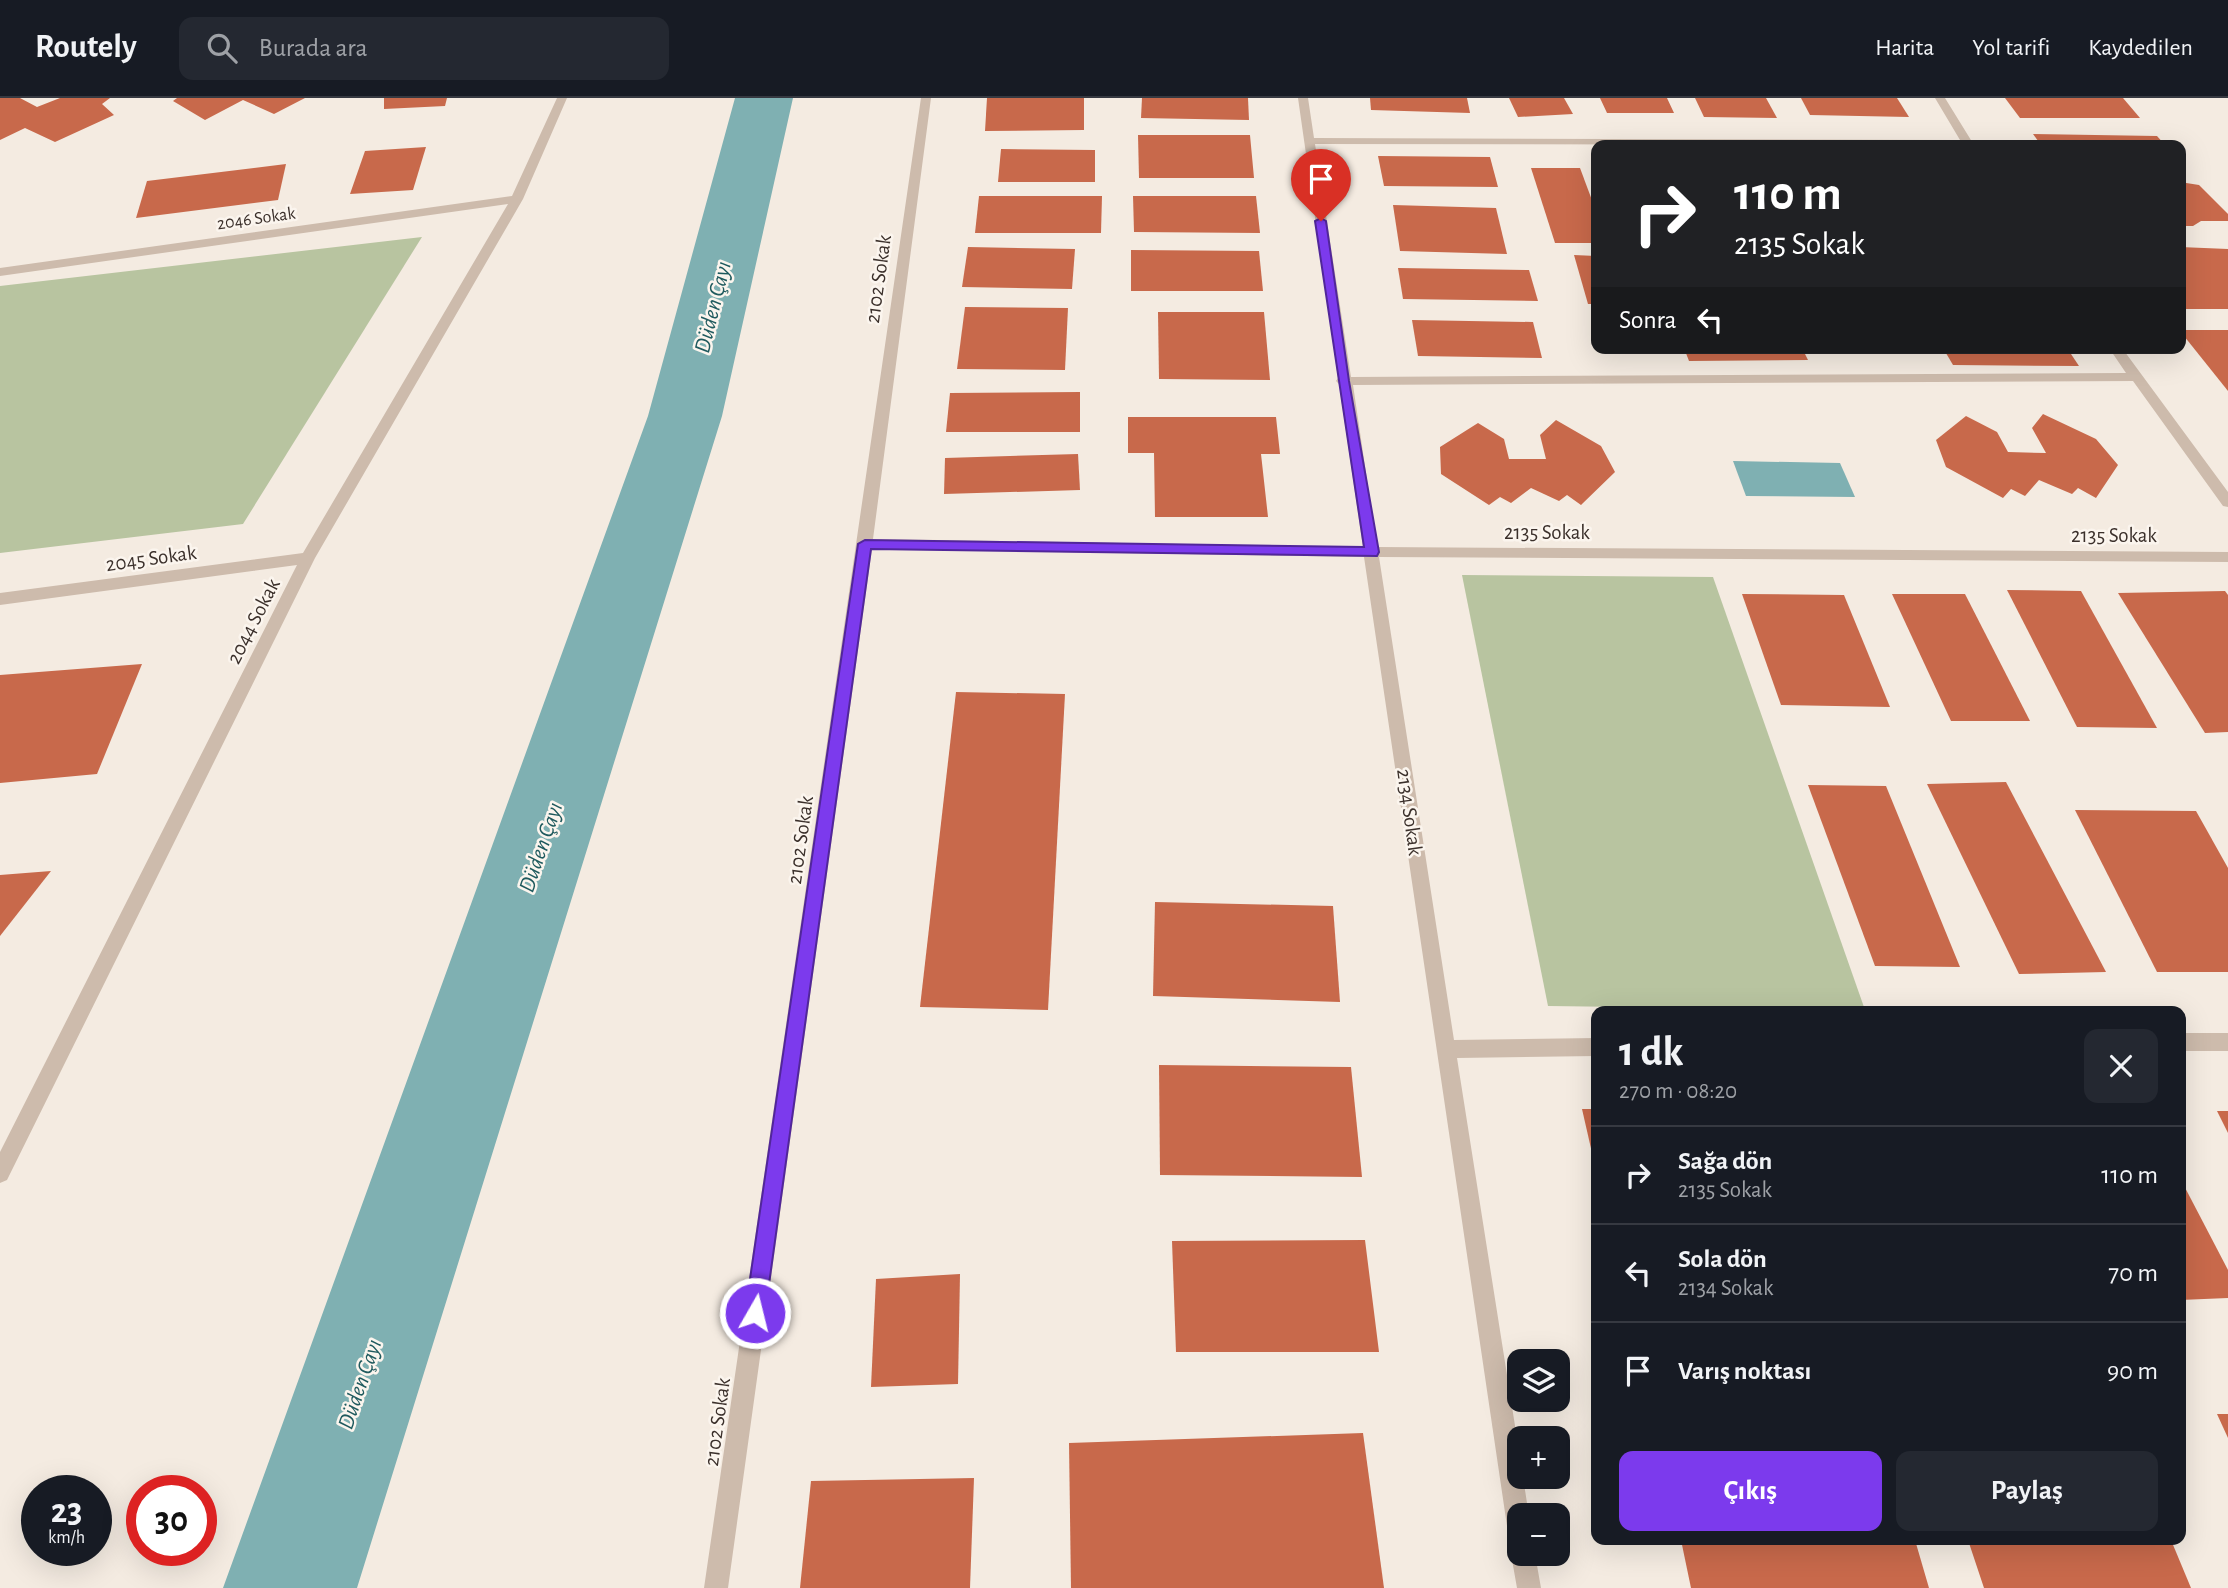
<!DOCTYPE html>
<html lang="tr">
<meta charset="utf-8">
<style>
:root{--surface:#171b24;--page:#242831;--text:#f1f3f6;--muted:#9ea1a6;--line:#363941;--accent:#7c3aed}
body{margin:0;font-family:"Alegreya Sans",sans-serif;background:var(--page);color:var(--text);height:100vh;display:flex;flex-direction:column;font-size:26px;white-space:nowrap}
*{box-sizing:border-box;margin:0}
p{font-size:23px;color:var(--muted)}
.icon{flex:none;width:38px;height:38px;fill:none;stroke:currentColor;stroke-width:2;stroke-linecap:round;stroke-linejoin:round}
.map{position:relative;flex:1;overflow:hidden}
.sheet{position:absolute;left:1591px;top:908px;width:595px;height:539px;display:flex;flex-direction:column;background:var(--surface);border-radius:14px;box-shadow:0 7px 28px #0002}
.sheet>*{flex:none}
.top-card{position:absolute;left:1591px;top:42px;width:595px;height:214px;border-radius:14px;box-shadow:0 7px 28px #0002;background:#202124;color:#fff;overflow:hidden}
.tools{position:absolute;left:1507px;top:1251px;display:grid;gap:14px}
.tools a{display:grid;place-items:center;width:63px;height:63px;border-radius:14px;background:var(--surface);box-shadow:0 7px 28px #0002;font-size:35px}
.speed{position:absolute;left:21px;top:1377px;display:flex;gap:14px;font-size:35px;font-weight:700;text-align:center}
.speed>*{display:grid;place-content:center;width:91px;height:91px;border-radius:50%;background:var(--surface);box-shadow:0 7px 28px #0002;line-height:1}
.speed small{font-size:18px;font-weight:400}
.speed .limit{border:10px solid #d22;background:#fff;color:#111}
.pin{position:absolute;display:grid;place-items:center;width:60px;height:60px;color:#fff;margin:-72px -30px;border-radius:50% 50% 50% 0;rotate:-45deg;box-shadow:0 0 7px #0007}
.pin .icon{rotate:45deg}
.me{position:absolute;width:77px;margin:-38px;rotate:8deg;stroke-linejoin:round;filter:drop-shadow(0 0 5px #0008)}
.turn{display:flex;align-items:center;gap:24px;height:147px;padding:0 28px;font-size:32px}
.turn .icon{width:91px;height:91px;stroke-width:2.5}
.turn b{display:block;font-size:49px;line-height:60px}
.then{display:flex;align-items:center;height:66px;padding:0 28px;background:#0003;gap:14px;font-size:26px}
.round{display:grid;place-items:center;flex:none;width:74px;height:74px;border-radius:14px;background:var(--page)}
.overview{display:flex;align-items:center;justify-content:space-between;height:119px;padding:0 28px}
h1{font-size:42px;font-weight:700;line-height:52px}
.button{display:flex;gap:14px;margin-top:auto;padding:14px 28px}
.button a{flex:1;height:80px;border-radius:14px;background:var(--accent);color:#fff;font-size:28px;font-weight:700;line-height:80px;text-align:center}
.button a+a{background:var(--page);color:var(--text)}
ul{padding:0;list-style:none}
li{display:flex;align-items:center;gap:21px;height:98px;padding:0 28px;border-top:2px solid var(--line)}
li div{flex:1}
li b{display:block;font-size:26px}
li em{font-style:normal}
header{display:flex;align-items:center;gap:42px;box-sizing:border-box;height:98px;padding:0 35px;background:var(--surface);border-bottom:2px solid var(--line)}
header strong{font-size:33px}
nav{display:flex;gap:38px;margin-inline-start:auto;font-size:24px}
.search{width:490px;height:63px;background:var(--page);display:flex;align-items:center;gap:18px;box-sizing:border-box;padding:0 24px;border-radius:14px;color:var(--muted);font-size:26px}
.map>svg:first-child{display:block}
</style>
<header>
<strong>Routely</strong>
<div class="search"><svg class="icon" aria-label="search" viewBox="0 0 24 24"><circle cx="10" cy="10" r="6"/><path d="M15 15l6 6"/></svg>Burada ara</div>
<nav><a>Harita</a><a>Yol tarifi</a><a>Kaydedilen</a></nav>
</header>
<div class="map">
<svg width="2228" height="1490" viewBox="0 0 2228 1490">
<rect width="100%" height="100%" fill="#f4ebe1"/>
<!-- green -->
<g fill="#b8c4a0">
<polygon points="422,139 243,426 0,455 0,188"/>
<polygon points="1462,477 1713,479 1865,912 1548,908"/>
</g>
<!-- water -->
<polygon fill="#7fb0b2" points="1733,363 1840,365 1855,399 1746,398"/>
<g fill="none" stroke-linecap="round" stroke-linejoin="round">
<!-- river -->
<polygon fill="#7fb0b2" fill-rule="evenodd" points="735,0 793,0 722,318 357,1490 223,1490 648,318"/>
</g>
<!-- building -->
<g fill="#c8694b">
<polygon points="0,0 20,0 37,9 60,0 110,0 102,6 114,17 55,44 25,30 0,42"/>
<polygon points="177,0 305,0 274,16 243,2 205,22 173,3"/>
<polygon points="384,0 447,0 445,8 384,11"/>
<polygon points="987,0 1084,0 1084,32 985,33"/>
<polygon points="1142,0 1248,0 1249,22 1141,20"/>
<polygon points="1370,0 1467,0 1470,15 1371,12"/>
<polygon points="1509,0 1564,0 1573,16 1518,19"/>
<polygon points="1600,0 1667,0 1674,15 1607,15"/>
<polygon points="1695,0 1766,0 1777,20 1704,19"/>
<polygon points="1801,0 1897,0 1909,19 1810,17"/>
<polygon points="2005,0 2123,0 2140,20 2020,20"/>
<polygon points="2033,36 2157,38 2165,47 2041,47"/>
<polygon points="1138,37 1250,37 1254,80 1139,80"/>
<polygon points="426,49 413,92 350,96 365,53"/>
<polygon points="1001,51 1095,52 1095,84 998,84"/>
<polygon points="1378,58 1490,59 1498,89 1384,88"/>
<polygon points="286,66 278,102 136,120 147,83"/>
<polygon points="1531,70 1580,70 1596,113 1596,145 1555,145"/>
<polygon points="2180,84 2199,87 2228,116 2228,123 2201,123 2193,128 2180,128"/>
<polygon points="979,98 1102,98 1101,135 975,135"/>
<polygon points="1133,98 1256,98 1260,135 1134,134"/>
<polygon points="1393,107 1496,110 1507,156 1400,153"/>
<polygon points="968,149 1075,151 1072,191 962,189"/>
<polygon points="2180,149 2228,151 2228,211 2180,211"/>
<polygon points="1131,152 1259,153 1263,193 1131,193"/>
<polygon points="1574,157 1596,158 1596,206 1588,206"/>
<polygon points="1398,170 1529,172 1538,203 1403,201"/>
<polygon points="965,209 1068,210 1065,272 957,271"/>
<polygon points="1158,214 1264,214 1270,282 1159,281"/>
<polygon points="1412,222 1533,224 1542,260 1418,258"/>
<polygon points="2180,232 2228,232 2228,293 2180,233"/>
<polygon points="1684,250 1802,250 1808,262 1689,263"/>
<polygon points="1943,250 2067,250 2079,268 1953,267"/>
<polygon points="1080,294 1080,334 946,334 950,295"/>
<polygon points="2043,316 2096,341 2118,367 2096,400 2078,390 2072,396 2039,382 2025,398 2011,391 2003,400 1946,369 1936,342 1966,318 1997,334 2008,354 2046,355 2032,330"/>
<polygon points="1128,319 1276,319 1280,356 1261,356 1268,419 1155,419 1154,355 1128,355"/>
<polygon points="1556,322 1601,348 1615,374 1581,407 1567,397 1559,403 1531,390 1511,405 1500,399 1489,407 1441,376 1440,349 1478,325 1504,341 1509,361 1546,361 1540,337"/>
<polygon points="1078,356 1080,392 944,396 945,360"/>
<polygon points="2007,492 2081,493 2157,630 2077,629"/>
<polygon points="2225,493 2228,497 2228,634 2205,635 2118,495"/>
<polygon points="1742,496 1844,497 1890,609 1781,607"/>
<polygon points="1892,496 1965,496 2030,623 1951,623"/>
<polygon points="142,566 97,676 0,685 0,577"/>
<polygon points="956,594 1065,596 1048,912 920,909"/>
<polygon points="2006,684 2106,874 2019,876 1927,686"/>
<polygon points="1808,687 1886,688 1960,869 1875,868"/>
<polygon points="2075,712 2196,713 2228,770 2228,874 2157,874"/>
<polygon points="51,773 0,838 0,777"/>
<polygon points="1155,804 1333,808 1340,904 1153,898"/>
<polygon points="1159,967 1351,969 1362,1079 1160,1077"/>
<polygon points="1582,1011 1596,1011 1596,1067 1595,1068"/>
<polygon points="2217,1013 2228,1013 2228,1035"/>
<polygon points="2180,1080 2228,1172 2228,1200 2180,1202"/>
<polygon points="1365,1142 1379,1254 1176,1254 1172,1143"/>
<polygon points="960,1176 958,1286 871,1289 876,1181"/>
<polygon points="2217,1316 2228,1316 2228,1340"/>
<polygon points="1363,1335 1384,1490 1071,1490 1069,1345"/>
<polygon points="974,1380 970,1490 800,1490 811,1383"/>
<polygon points="1681,1442 1915,1442 1929,1490 1691,1490"/>
<polygon points="1968,1442 2171,1442 2191,1490 1984,1490"/>
</g>
<g fill="none" stroke-linecap="round" stroke-linejoin="round">
<!-- street -->
<g fill="#cdbbac" fill-rule="evenodd">
<polygon points="557,0 567,0 523,101 315,460 7,1082 0,1085 0,1054 297,467 0,507 0,495 303,455 508,106 0,178 0,170 512,98"/>
<polygon points="921,0 931,0 873,441 1363,449 1339,286 1336,283 1338,280 1298,0 1308,0 1314,40 1960,42 1935,0 1945,0 1974,47 1315,46 1351,279 2126,275 2109,250 2122,250 2228,394 2228,409 2223,408 2133,283 1353,287 1377,449 2228,454 2228,464 1379,459 1454,942 1596,940 1596,958 1457,960 1519,1353 1519,1379 1523,1379 1529,1418 1519,1418 1519,1440 1511,1436 1507,1428 1364,459 872,451 728,1490 704,1490"/>
<rect x="2180" y="935" width="48" height="18"/>
<polygon points="1519,1446 1519,1456 1535,1456 1541,1490 1517,1490 1511,1456 1515,1448"/>
</g>
</g>
<!-- route -->
<polygon fill="#7c3aed" stroke="#51269a" stroke-width="2" points="1321,120 1326,123 1349,283 1379,454 1377,458 871,451 765,1215 762,1222 755,1225 748,1222 745,1215 858,446 865,442 1364,449 1315,123"/>
<g text-anchor="middle" stroke-width="5" stroke-linejoin="round" paint-order="stroke">
<!-- far-street labels -->
<g font-size="18" fill="#3b302b" stroke="#fbf5ee">
<text transform="translate(256 120) rotate(-8)" y="6">2046 Sokak</text>
</g>
<!-- street labels -->
<g font-size="21" fill="#3b302b" stroke="#fbf5ee">
<text transform="translate(878 181) rotate(-82)" y="7">2102 Sokak</text>
<text x="1547" y="441">2135 Sokak</text>
<text x="2114" y="444">2135 Sokak</text>
<text transform="translate(151 460) rotate(-8)" y="7">2045 Sokak</text>
<text transform="translate(253 523) rotate(-63)" y="7">2044 Sokak</text>
<text transform="translate(1410 714) rotate(82)" y="7">2134 Sokak</text>
<text transform="translate(800 742) rotate(-82)" y="7">2102 Sokak</text>
<text transform="translate(717 1324) rotate(-82)" y="7">2102 Sokak</text>
</g>
<!-- water labels -->
<g font-size="23" font-style="italic" fill="#1f5a5e" stroke="#fbf5ee">
<text transform="translate(712 209) rotate(-76)" y="8">Düden Çayı</text>
<text transform="translate(540 749) rotate(-71)" y="8">Düden Çayı</text>
<text transform="translate(359 1286) rotate(-71)" y="8">Düden Çayı</text>
</g>
</g>
</svg>
<div class="tools">
<a><svg class="icon" aria-label="layers" viewBox="0 0 24 24"><path d="M12 4l9 5-9 5-9-5zM3 14l9 5 9-5"/></svg></a>
<a>+</a>
<a>−</a>
</div>
<div class="speed"><div>23<small>km/h</small></div><div class="limit">30</div></div>
<div class="pin" style="left:1321px;top:123px;background:#d93025"><svg class="icon" aria-label="arrive" viewBox="0 0 24 24"><path d="M6 21V4h12l-3 4 3 4H6"/></svg></div>
<svg class="me" style="left:755px;top:1215px" viewBox="-20 -20 40 40"><circle r="17" fill="#7c3aed" stroke="#fff" stroke-width="3"/><path d="M0-11L8 9 0 5-8 9z" fill="#fff"/></svg>
<div class="top-card">
<div class="turn"><svg class="icon" aria-label="right" viewBox="0 0 24 24"><path d="M7 20v-9h11M14 6l5 5-5 5"/></svg><div><b>110 m</b>2135 Sokak</div></div>
<div class="then">Sonra<svg class="icon" aria-label="left" viewBox="0 0 24 24"><path d="M17 20v-9H6M10 6l-5 5 5 5"/></svg></div>
</div>
<section class="sheet">
<div class="overview"><div><h1>1 dk</h1><p>270 m · 08:20</p></div><a class="round"><svg class="icon" aria-label="close" viewBox="0 0 24 24"><path d="M6 6l12 12M18 6L6 18"/></svg></a></div>
<ul>
<li><svg class="icon" aria-label="right" viewBox="0 0 24 24"><path d="M7 20v-9h11M14 6l5 5-5 5"/></svg><div><b>Sağa dön</b><p>2135 Sokak</p></div><em>110 m</em></li>
<li><svg class="icon" aria-label="left" viewBox="0 0 24 24"><path d="M17 20v-9H6M10 6l-5 5 5 5"/></svg><div><b>Sola dön</b><p>2134 Sokak</p></div><em>70 m</em></li>
<li><svg class="icon" aria-label="arrive" viewBox="0 0 24 24"><path d="M6 21V4h12l-3 4 3 4H6"/></svg><div><b>Varış noktası</b></div><em>90 m</em></li>
</ul>
<div class="button"><a>Çıkış</a><a>Paylaş</a></div>
</section>
</div>
